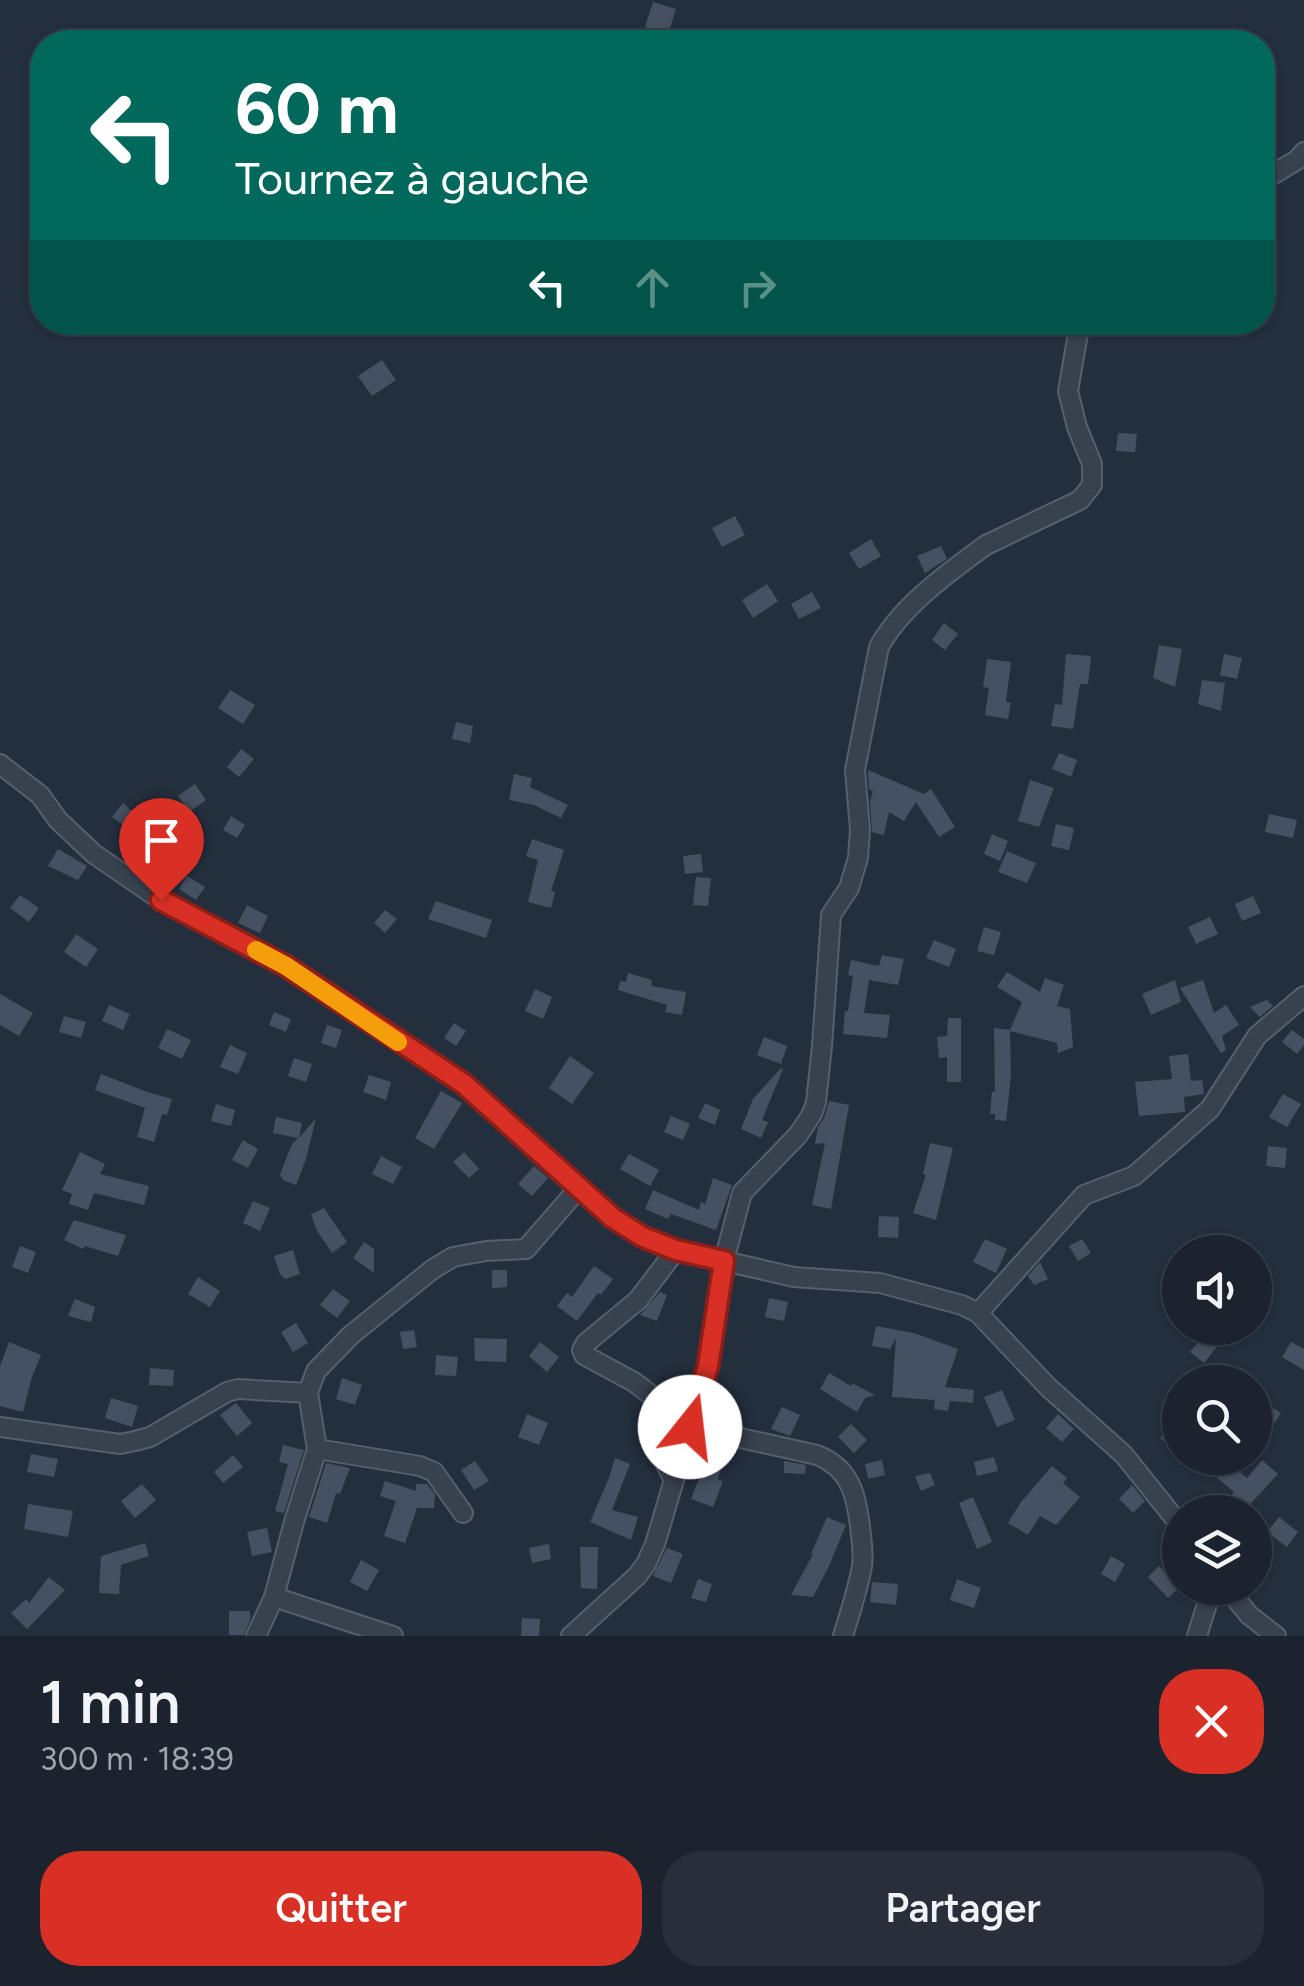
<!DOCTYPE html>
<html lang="fr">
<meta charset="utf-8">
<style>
:root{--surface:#1b232e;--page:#282f3a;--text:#f1f3f6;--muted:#a0a4aa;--line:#39404a;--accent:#d93025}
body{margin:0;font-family:Figtree,sans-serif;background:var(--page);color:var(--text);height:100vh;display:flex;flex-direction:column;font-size:38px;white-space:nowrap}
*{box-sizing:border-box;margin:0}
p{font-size:32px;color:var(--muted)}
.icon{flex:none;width:55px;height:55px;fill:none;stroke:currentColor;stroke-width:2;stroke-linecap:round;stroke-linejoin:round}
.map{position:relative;height:1636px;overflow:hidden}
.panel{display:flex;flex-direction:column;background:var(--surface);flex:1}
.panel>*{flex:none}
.top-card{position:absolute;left:30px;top:30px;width:1245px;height:305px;border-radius:40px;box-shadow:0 2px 8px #0004,0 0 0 2px var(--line);background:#00695c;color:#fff;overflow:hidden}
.buttons{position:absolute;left:1162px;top:1235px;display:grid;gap:20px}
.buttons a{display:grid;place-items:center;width:110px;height:110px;border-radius:50%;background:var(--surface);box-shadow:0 2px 8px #0004,0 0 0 2px var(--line);font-size:50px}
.pin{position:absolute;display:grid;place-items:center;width:85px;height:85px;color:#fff;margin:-102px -42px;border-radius:50% 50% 50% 0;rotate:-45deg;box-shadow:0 0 10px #0007}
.pin .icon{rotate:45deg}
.me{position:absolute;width:110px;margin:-55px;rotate:16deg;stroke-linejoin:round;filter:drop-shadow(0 0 8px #0008)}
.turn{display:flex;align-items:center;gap:35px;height:210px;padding:0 40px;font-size:45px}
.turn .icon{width:130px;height:130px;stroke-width:2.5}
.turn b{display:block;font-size:70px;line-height:85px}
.lanes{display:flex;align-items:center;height:95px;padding:0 40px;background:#0003;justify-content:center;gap:50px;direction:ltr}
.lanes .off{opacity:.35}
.round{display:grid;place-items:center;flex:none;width:105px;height:105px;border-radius:40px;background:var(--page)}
.overview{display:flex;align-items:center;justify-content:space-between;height:170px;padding:0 40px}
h1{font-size:60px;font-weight:600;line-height:75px}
.action{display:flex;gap:20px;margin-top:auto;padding:20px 40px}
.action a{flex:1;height:115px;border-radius:40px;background:var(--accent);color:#fff;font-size:40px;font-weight:600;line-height:115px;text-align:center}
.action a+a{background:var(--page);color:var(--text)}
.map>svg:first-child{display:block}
</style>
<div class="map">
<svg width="1304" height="1636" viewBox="0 0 1304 1636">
<rect width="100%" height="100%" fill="#242f3e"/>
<!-- building -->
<g fill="#455162">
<polygon points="653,2 676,9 668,34 645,27"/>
<polygon points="382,360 396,380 372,396 358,376"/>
<polygon points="1118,433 1137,434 1135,452 1116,451"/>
<polygon points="735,516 745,535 722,547 712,528"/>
<polygon points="871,539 881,556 859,569 849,553"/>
<polygon points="941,546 947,559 925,573 917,556"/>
<polygon points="767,584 778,601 753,618 742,600"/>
<polygon points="812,592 821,608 799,619 791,604"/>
<polygon points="944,623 958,634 945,650 932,640"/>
<polygon points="1159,645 1182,649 1175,687 1153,678"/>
<polygon points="1066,654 1091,656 1088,684 1080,684 1073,729 1051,726 1055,704 1062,705"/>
<polygon points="1224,654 1242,658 1237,679 1220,675"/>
<polygon points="987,659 1011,662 1006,702 1011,703 1008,719 985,715 989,688 983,687"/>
<polygon points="1202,680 1225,683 1221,711 1198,704"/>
<polygon points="230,690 255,705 243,724 218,708"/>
<polygon points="456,722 473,726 470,743 452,739"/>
<polygon points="241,749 254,759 239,777 227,767"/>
<polygon points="1059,753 1077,760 1071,777 1052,769"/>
<polygon points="868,770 924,794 931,789 955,827 939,837 916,802 904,821 889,812 884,835 872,832 870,802 873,791 869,789"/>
<polygon points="514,774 532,778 530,787 568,805 561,818 534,805 509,800"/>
<polygon points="1030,780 1054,788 1039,827 1018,821"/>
<polygon points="195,784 206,800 189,812 178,796"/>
<polygon points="123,803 156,833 142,848 128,834 131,831 112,817"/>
<polygon points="1269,814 1297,820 1293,838 1265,832"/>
<polygon points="231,816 245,825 237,838 223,830"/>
<polygon points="1056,824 1074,828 1069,850 1051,846"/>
<polygon points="992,834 1008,841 1000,861 984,854"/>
<polygon points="532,839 564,850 551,891 555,892 551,908 528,902 538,860 526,856"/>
<polygon points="58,849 87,866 78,880 48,866"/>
<polygon points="1007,851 1036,863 1027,883 998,872"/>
<polygon points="701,854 703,872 685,874 683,856"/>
<polygon points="187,876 205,887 196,900 179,889"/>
<polygon points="696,877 711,878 708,906 693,905"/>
<polygon points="20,895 39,908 29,922 10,908"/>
<polygon points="1253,896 1261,913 1242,921 1235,904"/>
<polygon points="436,901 492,920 486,938 428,919"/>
<polygon points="247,905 268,916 260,933 238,923"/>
<polygon points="385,910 397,919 385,933 374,923"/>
<polygon points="1210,917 1218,934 1196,944 1188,927"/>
<polygon points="984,927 1001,932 994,955 977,951"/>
<polygon points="76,934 98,949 86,967 64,952"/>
<polygon points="934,940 956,949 949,967 926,958"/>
<polygon points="882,955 904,959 898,985 869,980 864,1013 890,1015 887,1038 843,1034 845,1011 848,1011 853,976 848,975 851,960 879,966"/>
<polygon points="1007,972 1040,992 1045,978 1064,985 1057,1006 1070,1009 1073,1047 1058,1053 1057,1043 1010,1031 1011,1076 1006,1121 995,1120 995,1114 990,1114 992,1092 995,1092 994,1028 1010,1030 1022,1002 997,987"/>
<polygon points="628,973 652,980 651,986 686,992 682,1015 665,1012 667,1005 618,990 620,981 626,982"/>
<polygon points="1175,980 1181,1002 1151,1015 1142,994"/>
<polygon points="1203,980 1214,1013 1226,1005 1239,1025 1222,1036 1226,1050 1221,1053 1180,988"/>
<polygon points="535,989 552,997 543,1019 525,1011"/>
<polygon points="0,994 33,1013 19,1036 0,1025"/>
<polygon points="1267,1000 1273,1006 1260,1017 1250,1007"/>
<polygon points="109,1005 130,1014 123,1030 102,1021"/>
<polygon points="274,1012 291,1019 286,1032 269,1025"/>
<polygon points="64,1016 86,1022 81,1038 59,1032"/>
<polygon points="948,1018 961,1018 961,1082 947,1082 947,1057 939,1058 937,1037 947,1036"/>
<polygon points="454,1023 466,1031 456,1046 444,1038"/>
<polygon points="327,1025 342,1030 336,1048 321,1043"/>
<polygon points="167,1029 191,1040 182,1059 158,1048"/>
<polygon points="1292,1030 1304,1039 1304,1045 1297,1054 1282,1042"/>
<polygon points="764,1037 787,1046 781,1064 757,1055"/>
<polygon points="230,1045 247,1053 238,1074 220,1067"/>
<polygon points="1188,1054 1191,1081 1202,1080 1204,1094 1184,1097 1185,1112 1139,1116 1135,1082 1172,1079 1169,1056"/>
<polygon points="570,1056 594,1073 572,1104 549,1088"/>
<polygon points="294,1058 312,1064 306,1082 288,1076"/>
<polygon points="781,1068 783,1069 762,1120 768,1122 761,1138 741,1129 753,1099"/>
<polygon points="101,1074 147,1092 172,1099 167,1115 162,1114 154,1142 137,1137 145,1108 95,1090"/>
<polygon points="369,1075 391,1082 386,1100 363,1092"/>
<polygon points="441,1091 462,1103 434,1149 415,1138"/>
<polygon points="1283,1094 1301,1104 1287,1127 1269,1117"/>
<polygon points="829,1101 849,1105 831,1209 812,1205 825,1143 815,1144 818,1127 824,1118"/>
<polygon points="705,1103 720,1110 715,1125 698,1118"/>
<polygon points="216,1104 235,1110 231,1126 211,1121"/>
<polygon points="671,1116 690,1124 683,1140 664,1132"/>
<polygon points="276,1117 302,1123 299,1138 316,1118 306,1159 296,1185 283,1180 280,1175 291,1146 298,1138 273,1133"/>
<polygon points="243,1140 258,1149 248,1168 232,1160"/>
<polygon points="930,1143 953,1148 936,1220 913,1213 926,1175 923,1174"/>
<polygon points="1268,1146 1287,1148 1285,1168 1266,1166"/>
<polygon points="80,1152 105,1164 100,1174 149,1186 144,1205 94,1193 88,1210 69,1204 72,1194 62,1190"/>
<polygon points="464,1152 479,1169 469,1178 453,1162"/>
<polygon points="629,1154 659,1170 650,1186 620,1169"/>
<polygon points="381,1156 402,1167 393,1184 372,1174"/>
<polygon points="534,1166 548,1178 532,1196 518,1184"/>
<polygon points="713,1178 732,1185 716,1230 671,1214 668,1219 645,1209 653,1190 699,1210 701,1202 705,1204"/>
<polygon points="253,1201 270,1208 260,1231 243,1223"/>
<polygon points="324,1208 347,1242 332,1253 316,1229 311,1214"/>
<polygon points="879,1216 899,1217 898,1238 878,1237"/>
<polygon points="74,1220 126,1235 118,1256 85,1246 83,1249 64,1240"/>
<polygon points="985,1239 1007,1249 996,1273 973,1262"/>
<polygon points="1082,1239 1091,1253 1078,1261 1069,1246"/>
<polygon points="364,1242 374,1249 374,1273 353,1258"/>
<polygon points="20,1246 36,1252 28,1273 12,1267"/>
<polygon points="293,1250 300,1274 285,1279 280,1274 274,1256"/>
<polygon points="1040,1262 1048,1279 1034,1285 1028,1276"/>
<polygon points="594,1266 613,1279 601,1295 598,1293 577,1321 557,1306 567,1293 572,1297"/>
<polygon points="492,1270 507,1270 507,1287 492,1288"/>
<polygon points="198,1277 220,1291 210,1307 188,1294"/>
<polygon points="333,1289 350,1301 337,1318 320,1305"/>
<polygon points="660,1292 667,1295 657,1321 640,1315"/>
<polygon points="769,1298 788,1302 784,1321 765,1317"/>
<polygon points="75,1299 95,1307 91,1322 68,1316"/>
<polygon points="296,1323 308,1343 293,1352 281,1332"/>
<polygon points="876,1326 914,1333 958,1349 945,1387 974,1390 973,1403 950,1401 948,1411 934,1409 935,1400 892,1397 896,1338 890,1349 872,1346"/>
<polygon points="414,1330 417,1347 403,1349 400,1332"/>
<polygon points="1206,1333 1219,1344 1204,1363 1190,1352"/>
<polygon points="474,1338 507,1339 506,1362 475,1361"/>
<polygon points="9,1342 41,1355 31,1380 23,1412 0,1406 0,1366"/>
<polygon points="540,1342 559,1357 547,1372 529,1356"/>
<polygon points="1291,1342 1304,1349 1304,1370 1282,1357"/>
<polygon points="436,1355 458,1357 456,1376 435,1375"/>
<polygon points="150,1368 174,1370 173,1386 149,1385"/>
<polygon points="829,1373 851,1386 852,1383 875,1395 865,1398 857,1412 820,1389"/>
<polygon points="342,1378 362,1385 355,1405 336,1399"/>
<polygon points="1002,1390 1015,1420 997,1427 984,1397"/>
<polygon points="111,1398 138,1406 132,1427 105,1418"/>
<polygon points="236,1403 252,1423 237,1436 220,1415"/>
<polygon points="1268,1405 1281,1413 1270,1430 1258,1422"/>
<polygon points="782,1407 800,1415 790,1436 771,1429"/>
<polygon points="527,1414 548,1423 539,1445 518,1437"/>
<polygon points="1058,1414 1074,1429 1062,1442 1046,1428"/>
<polygon points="1180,1415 1180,1455 1160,1438"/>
<polygon points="851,1424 867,1440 854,1453 838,1437"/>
<polygon points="704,1443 726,1448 718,1480 723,1481 713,1507 691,1499 702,1470 696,1468"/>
<polygon points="283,1445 304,1450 284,1513 275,1511 288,1464 279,1462"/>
<polygon points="31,1454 58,1459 54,1477 27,1472"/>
<polygon points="233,1455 243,1467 223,1483 214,1472"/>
<polygon points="994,1457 998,1471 977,1476 974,1462"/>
<polygon points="615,1458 630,1464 612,1510 638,1517 631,1540 590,1522 609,1478"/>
<polygon points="1219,1458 1223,1458 1247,1478 1262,1460 1278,1474 1243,1512 1239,1512 1226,1502 1234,1492 1208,1470"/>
<polygon points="882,1460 885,1475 868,1479 865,1464"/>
<polygon points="475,1461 489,1481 474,1490 461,1470"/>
<polygon points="784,1461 806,1465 805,1474 784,1473"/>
<polygon points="326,1463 350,1468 340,1494 336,1493 327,1523 309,1517"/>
<polygon points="1052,1466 1067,1478 1063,1483 1080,1497 1056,1525 1040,1516 1028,1535 1008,1523 1021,1502"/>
<polygon points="930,1473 935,1485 921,1491 915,1476"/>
<polygon points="385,1481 416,1491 416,1484 427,1484 435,1494 434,1508 417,1508 405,1543 384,1536 396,1501 380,1496"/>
<polygon points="142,1484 156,1500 135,1518 121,1501"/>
<polygon points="1132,1485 1145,1501 1133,1513 1119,1499"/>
<polygon points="973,1497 992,1542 977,1549 959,1503"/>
<polygon points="28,1504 73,1511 68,1537 24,1529"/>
<polygon points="827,1517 846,1525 829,1566 813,1597 791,1595 813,1554 811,1554"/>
<polygon points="1279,1517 1298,1532 1287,1547 1267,1532"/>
<polygon points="267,1528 272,1552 252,1556 247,1532"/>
<polygon points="145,1543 149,1556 121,1565 119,1594 99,1593 101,1556"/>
<polygon points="549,1544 551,1559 532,1563 529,1548"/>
<polygon points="580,1547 598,1547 597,1589 581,1588"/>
<polygon points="667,1548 683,1554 671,1583 653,1576"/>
<polygon points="1111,1556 1125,1564 1115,1582 1101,1574"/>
<polygon points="361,1560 379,1570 367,1591 350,1582"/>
<polygon points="1159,1566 1180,1587 1168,1598 1148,1577"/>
<polygon points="49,1577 65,1590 27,1629 11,1613 26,1599 29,1603"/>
<polygon points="698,1579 712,1584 706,1602 691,1598"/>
<polygon points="957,1579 981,1588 974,1608 950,1600"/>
<polygon points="872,1582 898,1584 896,1605 870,1602"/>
<polygon points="229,1611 250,1611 250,1620 244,1635 229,1635"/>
<polygon points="522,1618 540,1619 539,1636 521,1636"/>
</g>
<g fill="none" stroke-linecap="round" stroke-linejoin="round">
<defs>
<g id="street">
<polyline points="1262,181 1297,160 1304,152"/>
<polyline points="0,764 40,795 58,820 94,854 161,900 286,966 463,1084 578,1189 613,1218 643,1237 676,1250 794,1277 880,1283 962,1305 978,1313 1048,1387 1124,1455 1180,1525"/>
<polyline points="978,1313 1084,1195 1134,1176 1210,1109 1257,1036 1304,996"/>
<polyline points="0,1427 120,1444 135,1441 150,1437 227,1392 238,1389 308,1393"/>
<path d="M691,1427l126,28c33,13 39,39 43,71 1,13 4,26 2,40 -4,23 -12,47 -19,70"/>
<polyline points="317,1449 420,1466 434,1472 463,1513"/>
<polyline points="674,1480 658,1449 664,1410 660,1402 634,1382 584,1355 582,1350 586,1343 638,1300 676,1250"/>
<polyline points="1227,1588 1249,1615 1276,1636"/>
<polyline points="274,1597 393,1636"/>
<polyline points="256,1636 274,1597 294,1522 317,1449 308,1393 316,1371 351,1335 433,1269 453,1257 486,1251 526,1249 578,1189"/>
<path d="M571,1636l66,-60 9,-12 9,-20 53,-178 16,-105 18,-68 56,-58 14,-21 4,-12 6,-56 9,-131 18,-27 9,-30 2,-28 -5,-60 24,-123c22,-41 70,-75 107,-102l94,-45 12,-15v-21l-15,-37 -9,-36 12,-69"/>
<polyline points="1197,1636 1212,1588"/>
</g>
</defs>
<!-- street casing -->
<use href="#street" stroke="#565f6c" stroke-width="22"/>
<!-- street -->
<use href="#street" stroke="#38414e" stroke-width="18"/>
</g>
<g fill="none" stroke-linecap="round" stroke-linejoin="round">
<defs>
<polyline id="route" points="161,900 286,966 464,1084 613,1218 643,1237 676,1250 724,1261 708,1366 690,1427"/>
</defs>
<!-- route casing -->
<use href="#route" stroke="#8d1f18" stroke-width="25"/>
<!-- route -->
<use href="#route" stroke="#d93025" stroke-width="18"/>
<!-- slow -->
<polyline stroke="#f59e0b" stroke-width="18" points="256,950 286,966 398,1042"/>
</g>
</svg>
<div class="buttons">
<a><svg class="icon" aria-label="sound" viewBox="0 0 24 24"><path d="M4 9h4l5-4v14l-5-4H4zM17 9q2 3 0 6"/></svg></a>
<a><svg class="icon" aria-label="search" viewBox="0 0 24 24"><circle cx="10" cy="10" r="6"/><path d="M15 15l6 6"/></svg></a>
<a><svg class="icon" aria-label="layers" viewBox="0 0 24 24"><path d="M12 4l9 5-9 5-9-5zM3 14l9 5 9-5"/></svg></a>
</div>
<div class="pin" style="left:161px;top:900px;background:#d93025"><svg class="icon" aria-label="arrive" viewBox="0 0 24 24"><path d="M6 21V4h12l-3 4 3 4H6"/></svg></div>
<svg class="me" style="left:690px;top:1427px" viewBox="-20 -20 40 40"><circle r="19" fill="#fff"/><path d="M0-13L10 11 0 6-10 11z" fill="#d93025"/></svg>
<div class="top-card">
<div class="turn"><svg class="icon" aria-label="left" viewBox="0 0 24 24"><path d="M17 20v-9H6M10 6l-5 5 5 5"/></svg><div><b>60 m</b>Tournez à gauche</div></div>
<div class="lanes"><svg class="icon" aria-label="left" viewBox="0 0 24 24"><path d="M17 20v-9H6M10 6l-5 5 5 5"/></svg><svg class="icon off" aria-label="ahead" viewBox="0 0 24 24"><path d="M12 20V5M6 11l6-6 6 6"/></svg><svg class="icon off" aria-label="right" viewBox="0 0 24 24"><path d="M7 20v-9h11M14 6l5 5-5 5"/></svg></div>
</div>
</div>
<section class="panel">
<div class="overview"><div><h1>1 min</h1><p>300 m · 18:39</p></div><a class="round" style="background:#d93025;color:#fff"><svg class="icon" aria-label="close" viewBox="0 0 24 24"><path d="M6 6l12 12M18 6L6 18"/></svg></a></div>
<div class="action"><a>Quitter</a><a>Partager</a></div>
</section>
